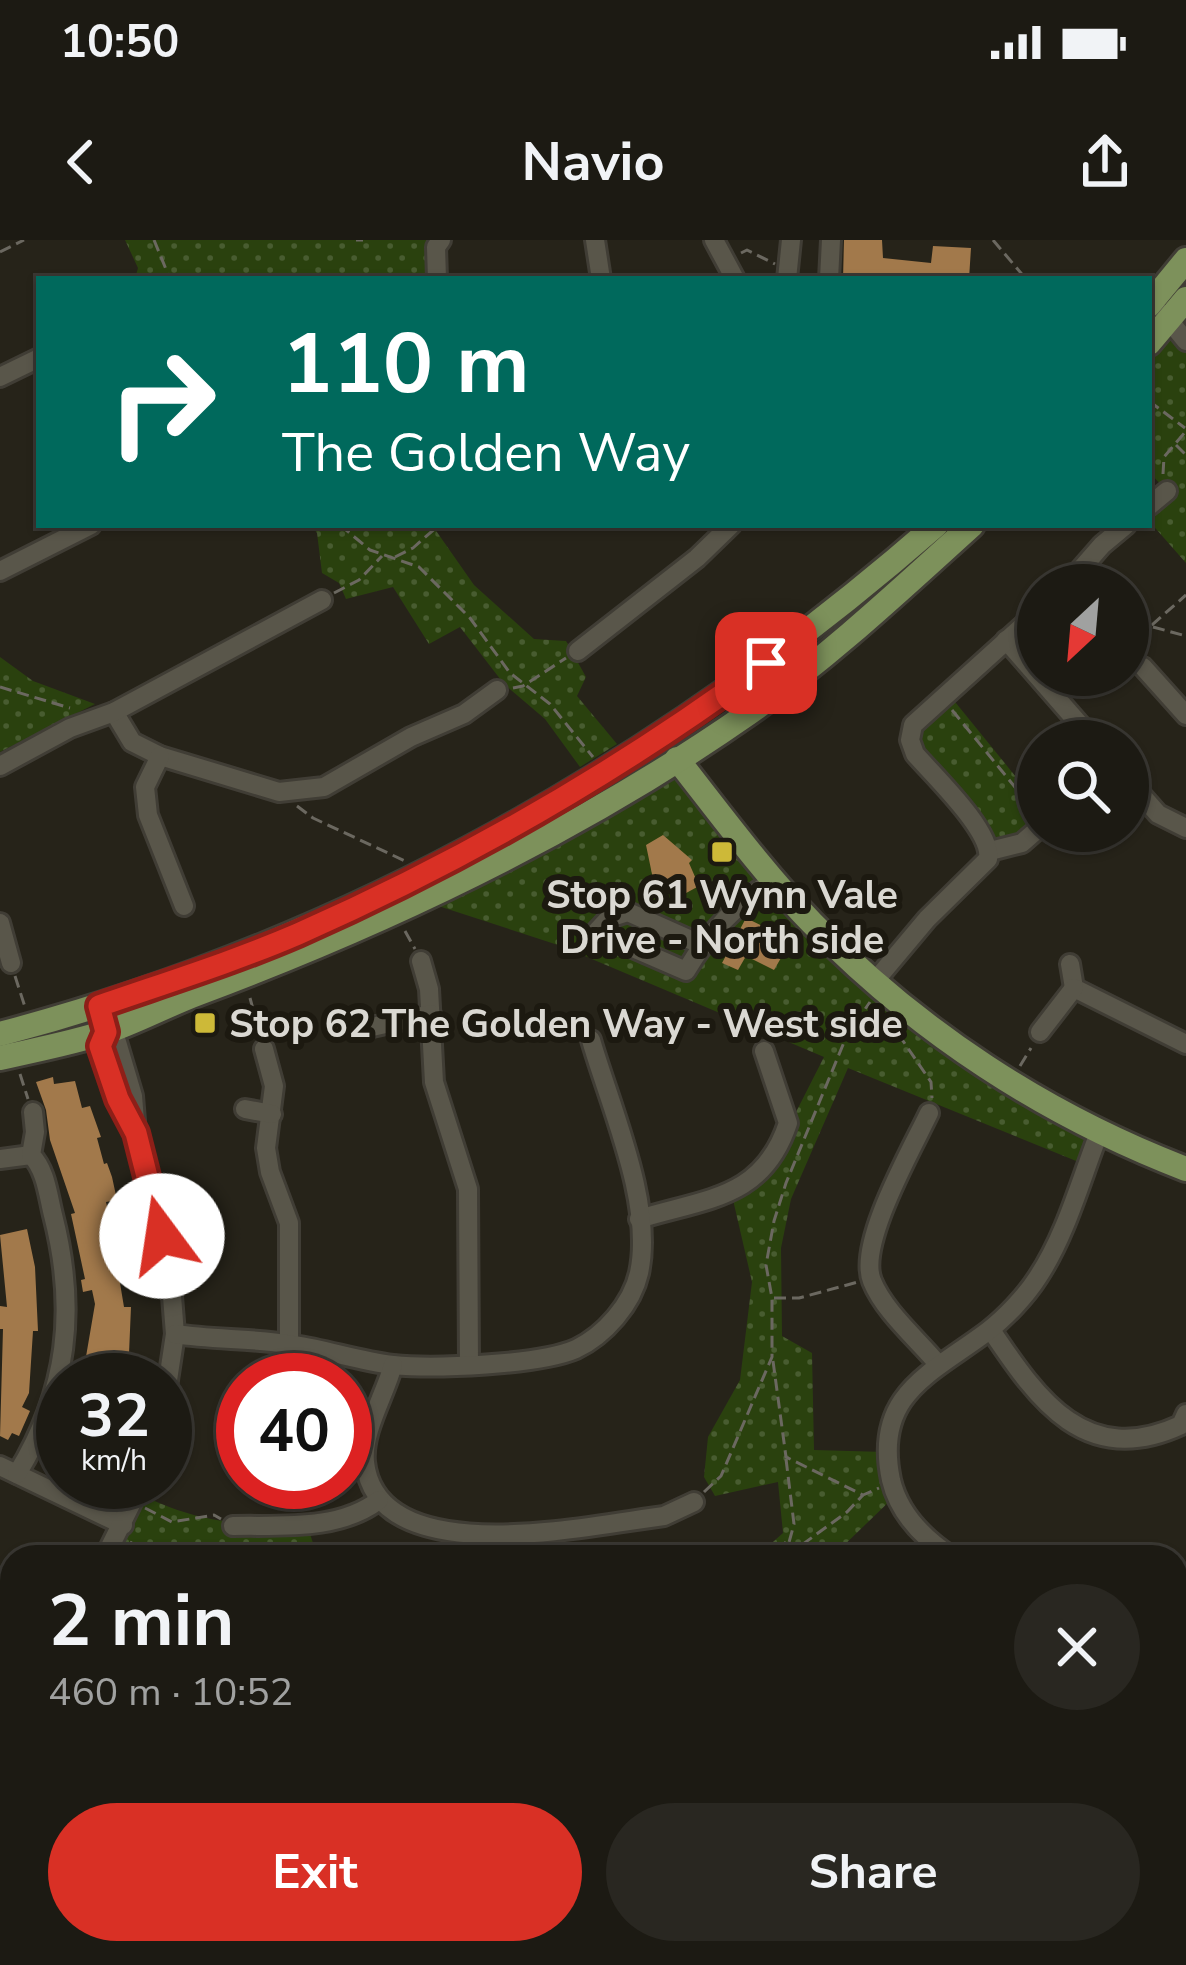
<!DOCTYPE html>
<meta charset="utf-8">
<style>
:root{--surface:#1c1a13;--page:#292721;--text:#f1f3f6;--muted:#a0a1a0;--line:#3a3833;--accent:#d93025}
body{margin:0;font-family:"Nunito Sans",sans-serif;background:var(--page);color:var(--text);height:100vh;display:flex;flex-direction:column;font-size:45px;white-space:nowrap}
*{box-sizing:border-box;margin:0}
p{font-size:39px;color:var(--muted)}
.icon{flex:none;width:66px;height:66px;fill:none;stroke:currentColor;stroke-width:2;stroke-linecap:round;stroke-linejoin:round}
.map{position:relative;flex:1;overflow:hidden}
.panel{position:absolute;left:0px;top:1305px;width:1188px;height:420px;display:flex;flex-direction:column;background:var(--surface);border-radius:36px 36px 0 0;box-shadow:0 3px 9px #0004,0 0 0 3px var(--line)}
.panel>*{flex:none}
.top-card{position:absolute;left:36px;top:36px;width:1116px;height:252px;border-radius:0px;box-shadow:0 3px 9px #0004,0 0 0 3px var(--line);background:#00695c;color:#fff;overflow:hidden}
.needle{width:78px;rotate:206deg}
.buttons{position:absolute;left:1017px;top:324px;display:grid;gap:24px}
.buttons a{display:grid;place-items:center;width:132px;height:132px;border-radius:50%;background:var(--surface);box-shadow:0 3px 9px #0004,0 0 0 3px var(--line);font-size:60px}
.speed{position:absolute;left:36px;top:1113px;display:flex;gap:24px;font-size:60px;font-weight:700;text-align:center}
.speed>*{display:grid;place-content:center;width:156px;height:156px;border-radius:50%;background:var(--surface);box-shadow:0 3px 9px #0004,0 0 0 3px var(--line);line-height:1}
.speed small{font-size:30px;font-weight:400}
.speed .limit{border:18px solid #d22;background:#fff;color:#111}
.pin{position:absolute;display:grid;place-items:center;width:102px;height:102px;color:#fff;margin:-51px;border-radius:24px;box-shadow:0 6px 18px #0006}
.me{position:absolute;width:132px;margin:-66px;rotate:346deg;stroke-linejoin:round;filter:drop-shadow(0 0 9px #0008)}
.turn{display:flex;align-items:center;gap:42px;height:252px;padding:0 48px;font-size:54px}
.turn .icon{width:156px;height:156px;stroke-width:2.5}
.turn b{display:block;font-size:84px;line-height:102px}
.round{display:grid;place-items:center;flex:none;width:126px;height:126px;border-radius:63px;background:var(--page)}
.headline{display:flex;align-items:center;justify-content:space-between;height:204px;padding:0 48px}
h1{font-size:72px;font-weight:700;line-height:90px}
.primary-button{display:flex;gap:24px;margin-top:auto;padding:24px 48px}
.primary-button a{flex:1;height:138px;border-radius:72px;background:var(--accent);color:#fff;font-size:48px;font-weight:700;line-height:138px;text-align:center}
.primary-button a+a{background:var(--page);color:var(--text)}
.status{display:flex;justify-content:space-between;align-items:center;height:84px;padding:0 60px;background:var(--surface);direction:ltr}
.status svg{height:33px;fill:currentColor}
header{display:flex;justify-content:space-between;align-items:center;height:156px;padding:0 48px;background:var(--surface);font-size:54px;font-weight:700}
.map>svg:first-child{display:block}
</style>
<div class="status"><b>10:50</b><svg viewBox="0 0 49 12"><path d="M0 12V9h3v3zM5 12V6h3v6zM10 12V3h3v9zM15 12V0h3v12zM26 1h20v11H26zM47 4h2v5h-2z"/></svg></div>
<header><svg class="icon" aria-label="back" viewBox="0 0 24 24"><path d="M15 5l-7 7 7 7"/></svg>Navio<svg class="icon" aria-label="share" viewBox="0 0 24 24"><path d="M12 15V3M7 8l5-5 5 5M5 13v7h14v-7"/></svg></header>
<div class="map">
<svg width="1186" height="1725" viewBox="0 0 1186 1725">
<defs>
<pattern id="park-dots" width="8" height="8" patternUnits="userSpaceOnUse" patternTransform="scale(3)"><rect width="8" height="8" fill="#2a410e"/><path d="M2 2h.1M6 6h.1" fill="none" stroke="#485c30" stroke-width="1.8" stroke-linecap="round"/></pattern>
</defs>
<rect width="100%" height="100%" fill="#262319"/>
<!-- park -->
<g fill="url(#park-dots)">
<polygon points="125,0 428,0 432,39 135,39 138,28"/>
<polygon points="1169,78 1186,101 1186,323 1149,281 1149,266 1167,251 1149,232 1149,121"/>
<polygon points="311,285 432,285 474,345 534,399 566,401 586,437 577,456 617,504 580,527 545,479 504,444 460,387 429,404 393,347 346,359 339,343 322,333 317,293"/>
<polygon points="0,417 33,441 95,464 0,512"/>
<polygon points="947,452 1038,564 1038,588 990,611 915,514 913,485"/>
<polygon points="677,519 882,747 1099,893 1086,925 848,828 791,959 781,1008 782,1096 812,1113 814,1210 885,1212 895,1256 838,1311 843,1317 756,1317 783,1293 778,1242 715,1256 704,1237 708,1197 740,1140 752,1042 731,951 767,929 824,817 561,706 420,660"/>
<path d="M138,1253c61,31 103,32 169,32l7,21 13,11h-207l-10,-9z"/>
<polygon points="1176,1457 1186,1457 1186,1725 1024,1725 1011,1713 1176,1713"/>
</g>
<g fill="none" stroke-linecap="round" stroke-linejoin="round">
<!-- stream -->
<g stroke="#35527e" stroke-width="4.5">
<polyline points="177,1314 183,1317"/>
<polyline points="1176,1539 1186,1549"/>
</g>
</g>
<!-- building -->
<g fill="#a2794b">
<polygon points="844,0 882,0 883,18 931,23 933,6 971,8 969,39 843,39"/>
<polygon points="663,595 692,620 689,623 699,646 677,658 662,638 653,639 646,605"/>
<polygon points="746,678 773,691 769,702 785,711 774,730 746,716 738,730 722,723"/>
<polygon points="53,837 54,844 75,841 82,868 90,866 101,897 97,898 104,924 107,923 112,937 117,960 106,962 122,1031 118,1031 124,1067 131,1067 128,1137 101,1133 100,1140 82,1140 95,1064 92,1050 83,1052 81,1040 85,1039 71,974 75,973 50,900 46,870 36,842"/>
<polygon points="27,989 35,1027 38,1091 33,1091 29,1153 22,1167 30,1171 19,1196 12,1193 8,1200 0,1196 3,1089 0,1089 0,1066 7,1067 0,995"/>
</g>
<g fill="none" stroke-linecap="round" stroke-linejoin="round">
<defs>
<g id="minor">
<polyline points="595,0 601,39"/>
<polyline points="714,0 735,39"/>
<polyline points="437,39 436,7 441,0"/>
<polyline points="787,39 791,0"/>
<polyline points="829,39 831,0"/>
<polyline points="1164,74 1186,101"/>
<polyline points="0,137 39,118"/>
<polyline points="1149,266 1167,251"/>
<polyline points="0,331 91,285"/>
<polyline points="1067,345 1102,305 1126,285"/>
<polyline points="1006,400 1094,501"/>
<polyline points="578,411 697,318 731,285"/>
<polyline points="1143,427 1186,475"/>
<polyline points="114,472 132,502 160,516 279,552 324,547 411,497 464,474 497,450"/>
<polyline points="160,516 145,547 148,575 184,666"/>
<polyline points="0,526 70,488 114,472 322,360"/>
<polyline points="1128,540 1158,574 1186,588"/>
<polyline points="990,611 1022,603 1038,589"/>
<polyline points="0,683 11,723"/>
<path d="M702,705l-74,-33 -19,6 -13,14 90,39c23,-39 50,-66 87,-91"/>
<polyline points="421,721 429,749 434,842 468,949 469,1124"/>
<polyline points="1070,724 1074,748 1186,804"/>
<path d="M875,741l52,-62 61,-60c5,-27 -54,-83 -73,-105l-5,-14 3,-15 125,-113"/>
<polyline points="99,766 106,792 117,802 133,856 136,893 170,1031 175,1094 165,1160"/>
<polyline points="372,787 431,774"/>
<path d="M106,792c-11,27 11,66 24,91"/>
<polyline points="1040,792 1074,748"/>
<polyline points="264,809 274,846 266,908 270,932 289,983 289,1104"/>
<polyline points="245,869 272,874"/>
<path d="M929,873c-17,36 -72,131 -57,168 12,30 45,58 65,82"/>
<polyline points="0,919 31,915"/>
<path d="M639,979c68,-21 124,-20 149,-96l-24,-72"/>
<path d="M991,1090c47,70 95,139 190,95l5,-11"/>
<path d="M175,1094c39,6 80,4 119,11 33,5 66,16 99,20 41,4 146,0 183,-16 29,-14 56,-45 63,-76 15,-69 -29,-167 -48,-233"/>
<path d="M393,1125c-8,30 -31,66 -28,97 12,112 227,63 299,54l30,-14"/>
<polyline points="0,1226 123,1285"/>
<path d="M17,1234c51,-83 60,-165 36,-259 -5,-20 -7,-45 -22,-60l4,-23 -2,-20"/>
<path d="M233,1286c47,-1 106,5 146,-26"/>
<polyline points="105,1317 142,1242"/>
<path d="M952,1317c-29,-19 -53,-43 -61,-77 -18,-86 40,-106 97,-149 17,-13 38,-35 50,-54 28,-42 43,-98 61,-144"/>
<polyline points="1176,1370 1186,1369"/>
<polyline points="0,1429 12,1421"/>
<polyline points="3,1561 12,1576"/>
<polyline points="116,1713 119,1718"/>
<polyline points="340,1713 354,1724"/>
<polyline points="382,1713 386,1725"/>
<polyline points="888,1713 901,1725"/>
<polyline points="11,1725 30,1713"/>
<polyline points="567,1725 570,1713"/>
</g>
<g id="major">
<polyline points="1149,65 1186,20"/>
<polyline points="1149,103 1186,59"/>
<path d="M677,519c44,56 85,112 135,164 105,108 233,192 374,246"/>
<path d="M0,794c349,-92 665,-272 936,-509"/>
<path d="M0,818c35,-8 72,-15 106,-26 32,-11 61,-27 93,-39 192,-72 381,-162 550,-280 80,-56 151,-123 223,-188"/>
</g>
</defs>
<!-- minor casing -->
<use href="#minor" stroke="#403d35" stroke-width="24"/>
<!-- major casing -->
<use href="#major" stroke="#403d35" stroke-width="30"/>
<!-- path -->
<g stroke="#6b6860" stroke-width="3" stroke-dasharray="12 6" stroke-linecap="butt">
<polyline points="154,0 170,39"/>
<polyline points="356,0 363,0"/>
<polyline points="993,0 1026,39"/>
<polyline points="0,12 24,0"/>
<polyline points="741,13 747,10 775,24"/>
<polyline points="1149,161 1185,188"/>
<polyline points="1176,205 1186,215"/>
<polyline points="1163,234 1164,217 1186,191"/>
<polyline points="340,285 370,310 419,327 470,378 510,433 550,464 593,517"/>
<polyline points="395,317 413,308 439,285"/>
<polyline points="334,353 359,340 382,316"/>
<polyline points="1153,387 1186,396"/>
<polyline points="1145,411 1136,399 1186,355"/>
<polyline points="0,447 70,468"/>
<polyline points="513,448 523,446 566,418"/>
<polyline points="952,470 1037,574"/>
<polyline points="297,566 313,578 405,621"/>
<polyline points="405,691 415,709"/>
<polyline points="863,706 878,706"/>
<polyline points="15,736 25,767"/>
<polyline points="250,758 260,795"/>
<polyline points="888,779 931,842 932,858"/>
<polyline points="1020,826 1031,808"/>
<polyline points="20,834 28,859"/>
<polyline points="774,1058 799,1058 858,1042"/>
<polyline points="773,1121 786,1217 863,1255 879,1248"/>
<polyline points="786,1219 794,1284 788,1306 792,1312 847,1272 863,1255"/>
<polyline points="704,1252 721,1236 772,1117 772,1058 766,1025 774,981 786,943 847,795 870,762"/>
<polyline points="145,1268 172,1282 214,1275 221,1279"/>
<polyline points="130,1302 154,1317"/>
<polyline points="282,1304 290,1317"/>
<polyline points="805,1304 823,1317"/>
<polyline points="770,1317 786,1302"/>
<polyline points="1176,1475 1186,1476"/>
<polyline points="1176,1533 1186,1531"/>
<polyline points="1099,1713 1100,1725"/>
</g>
<!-- minor -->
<use href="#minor" stroke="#59564a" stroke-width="18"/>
<!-- major -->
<use href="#major" stroke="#7d915b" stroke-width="24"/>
</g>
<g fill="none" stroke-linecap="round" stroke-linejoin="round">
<defs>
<path id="route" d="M162,996l-26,-103 -18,-34 -18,-53 6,-14 -7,-26c66,-23 134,-44 199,-72 165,-73 323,-164 468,-271"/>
</defs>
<!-- route casing -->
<use href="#route" stroke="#8d1f18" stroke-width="30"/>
<!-- route -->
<use href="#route" stroke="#d93025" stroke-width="21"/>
</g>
<!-- markers -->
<g fill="#cdb938" stroke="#1c1910" stroke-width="4.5">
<rect x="710" y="600" width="24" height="24" rx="6"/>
<rect x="193" y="771" width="24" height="24" rx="6"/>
</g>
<g text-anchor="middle" stroke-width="12" stroke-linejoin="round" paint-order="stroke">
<!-- poi labels -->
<g font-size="39" font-weight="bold" fill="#dad8d2" stroke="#1c1910">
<text x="722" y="668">Stop 61 Wynn Vale<tspan x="722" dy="45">Drive - North side</tspan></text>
<text x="229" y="797" text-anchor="start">Stop 62 The Golden Way - West side</text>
</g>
</g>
</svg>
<div class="buttons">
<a><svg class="needle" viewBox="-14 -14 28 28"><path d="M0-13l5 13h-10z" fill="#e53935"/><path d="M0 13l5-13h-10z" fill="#a0a1a0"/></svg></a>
<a><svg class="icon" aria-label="search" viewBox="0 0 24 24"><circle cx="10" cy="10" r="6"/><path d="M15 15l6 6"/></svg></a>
</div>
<div class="speed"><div>32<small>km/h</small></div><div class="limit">40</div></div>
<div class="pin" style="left:766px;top:423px;background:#d93025"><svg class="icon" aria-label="arrive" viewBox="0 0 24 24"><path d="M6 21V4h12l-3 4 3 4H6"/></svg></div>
<svg class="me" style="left:162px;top:996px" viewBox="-20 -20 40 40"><circle r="19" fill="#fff"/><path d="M0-13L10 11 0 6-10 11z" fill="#d93025"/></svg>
<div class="top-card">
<div class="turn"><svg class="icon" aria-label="right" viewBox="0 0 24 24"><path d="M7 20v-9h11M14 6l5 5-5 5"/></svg><div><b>110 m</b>The Golden Way</div></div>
</div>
<section class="panel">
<div class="headline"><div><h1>2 min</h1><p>460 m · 10:52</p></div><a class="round"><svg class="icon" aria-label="close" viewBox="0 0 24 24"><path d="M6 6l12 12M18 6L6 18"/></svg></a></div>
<div class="primary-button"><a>Exit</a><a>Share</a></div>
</section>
</div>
